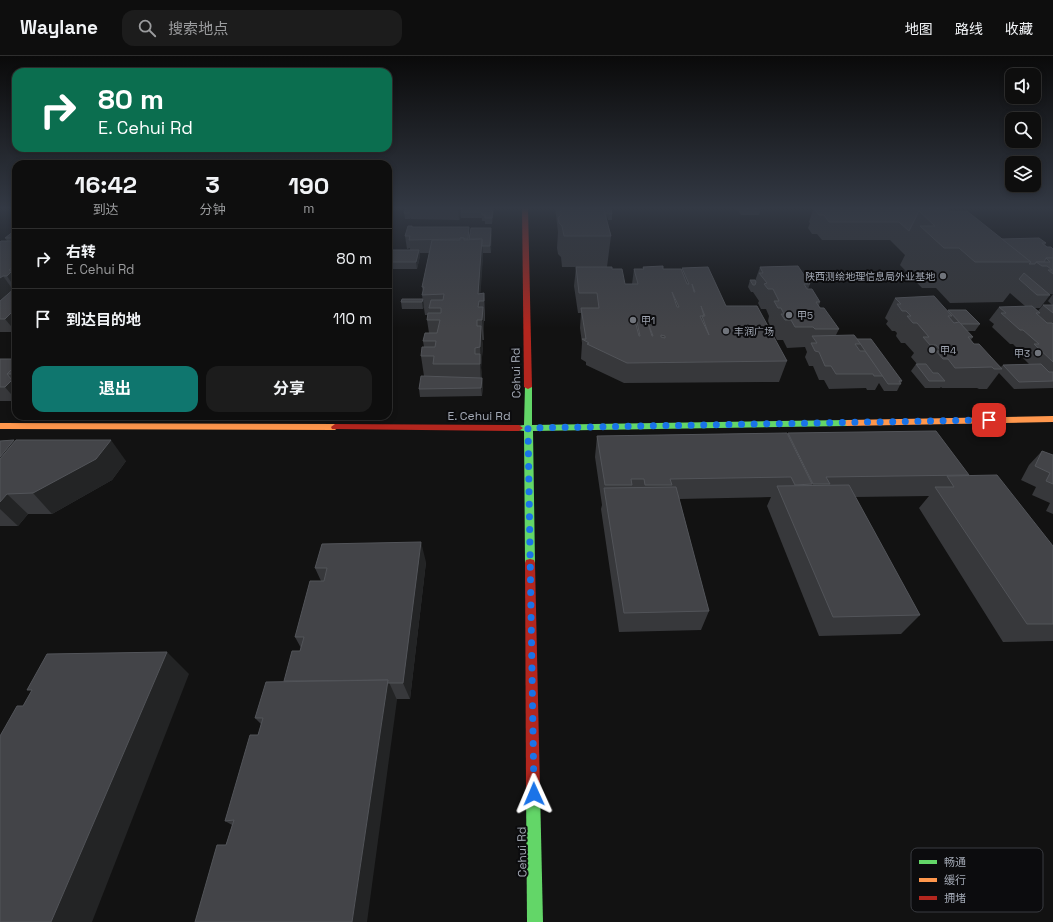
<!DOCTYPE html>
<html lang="zh">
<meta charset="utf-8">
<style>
:root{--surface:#0e0e0e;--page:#1c1c1c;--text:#f1f3f6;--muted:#9b9c9e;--line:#2e2e2e;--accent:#0f766e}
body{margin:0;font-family:"Space Grotesk","Noto Sans SC",sans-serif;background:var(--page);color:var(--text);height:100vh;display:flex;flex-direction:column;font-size:15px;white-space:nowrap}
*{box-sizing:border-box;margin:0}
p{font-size:13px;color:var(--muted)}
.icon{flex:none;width:22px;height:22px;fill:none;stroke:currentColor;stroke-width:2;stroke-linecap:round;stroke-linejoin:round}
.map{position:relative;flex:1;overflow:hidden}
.sheet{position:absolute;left:12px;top:104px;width:380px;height:260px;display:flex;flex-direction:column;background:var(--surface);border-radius:12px;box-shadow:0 2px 6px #0003,0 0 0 1px var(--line)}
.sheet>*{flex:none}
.banner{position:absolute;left:12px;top:12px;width:380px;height:84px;border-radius:12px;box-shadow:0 2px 6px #0003,0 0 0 1px var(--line);background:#0b6e4f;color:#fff;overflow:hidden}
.fabs{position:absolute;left:1005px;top:12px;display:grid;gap:8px}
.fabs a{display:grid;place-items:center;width:36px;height:36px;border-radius:8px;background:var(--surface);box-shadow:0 2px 6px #0003,0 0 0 1px var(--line);font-size:20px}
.pin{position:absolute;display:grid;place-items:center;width:34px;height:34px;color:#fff;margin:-17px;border-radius:8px;box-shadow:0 2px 6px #0006}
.me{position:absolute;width:44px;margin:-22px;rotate:359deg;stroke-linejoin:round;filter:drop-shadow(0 0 3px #0008)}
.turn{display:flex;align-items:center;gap:14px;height:84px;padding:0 20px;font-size:18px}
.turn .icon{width:52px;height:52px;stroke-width:2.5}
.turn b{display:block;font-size:28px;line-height:34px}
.eta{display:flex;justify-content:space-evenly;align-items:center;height:68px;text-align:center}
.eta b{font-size:24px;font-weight:700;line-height:28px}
.primary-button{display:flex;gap:8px;margin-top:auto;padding:8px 20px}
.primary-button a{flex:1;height:46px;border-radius:12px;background:var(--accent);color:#fff;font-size:16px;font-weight:700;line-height:46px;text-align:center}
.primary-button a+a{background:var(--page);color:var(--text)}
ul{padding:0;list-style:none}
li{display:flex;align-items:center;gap:12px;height:60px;padding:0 20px;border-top:1px solid var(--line)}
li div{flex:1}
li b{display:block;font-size:15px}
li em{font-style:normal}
header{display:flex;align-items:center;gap:24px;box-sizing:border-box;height:56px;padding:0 20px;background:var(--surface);border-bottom:1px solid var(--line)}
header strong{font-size:19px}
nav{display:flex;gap:22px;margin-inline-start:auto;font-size:14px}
.search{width:280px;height:36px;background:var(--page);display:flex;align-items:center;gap:10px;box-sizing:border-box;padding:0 14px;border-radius:12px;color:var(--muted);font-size:15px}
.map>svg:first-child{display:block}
</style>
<header>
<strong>Waylane</strong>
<div class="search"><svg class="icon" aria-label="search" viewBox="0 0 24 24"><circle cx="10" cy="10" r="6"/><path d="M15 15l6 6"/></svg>搜索地点</div>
<nav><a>地图</a><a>路线</a><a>收藏</a></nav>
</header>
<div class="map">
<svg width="1053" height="866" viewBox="0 0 1053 866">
<rect width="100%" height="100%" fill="#121212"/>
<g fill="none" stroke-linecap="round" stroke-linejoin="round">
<!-- fast -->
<g fill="#63d668" fill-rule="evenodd">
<polygon points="525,329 528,329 532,331 532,369 847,364 851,367 847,370 533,375 535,507 534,510 530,511 526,510 525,507 524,375 516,374 515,372 516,370 524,369"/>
<polygon points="533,727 538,729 540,734 543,866 527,866 526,734 528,729"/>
</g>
<!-- slow -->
<g fill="#ff974d" fill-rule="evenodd">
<polygon points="1053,360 1053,366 847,370 843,367 847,364"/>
<polygon points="0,367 335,368 339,371 335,374 0,373"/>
</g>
<!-- jam -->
<g fill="#b3261e" fill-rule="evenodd">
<polygon points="522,151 528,151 532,331 528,333 524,331"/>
<polygon points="335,368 519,369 523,372 519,375 332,373 331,371"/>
<polygon points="530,503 534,504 535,507 540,734 538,739 533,741 528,739 526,734 525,507 526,504"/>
</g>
</g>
<!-- wall -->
<g fill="#37383b">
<polygon points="388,151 393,151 392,155 389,155 389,156 390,162 388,167"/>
<polygon points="406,151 494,151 492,168 485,168 485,165 482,165 482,162 461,162 461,158 460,163 459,164 411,163 410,162 410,163 405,163 404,157"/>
<polygon points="555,151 603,151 604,153 608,156 608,153 612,158 612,164 608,164 607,160 607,163 611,180 607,211 562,211 561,201 558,198 557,192 558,176"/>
<polygon points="736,151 760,151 761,152 759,159 741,159"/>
<polygon points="787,151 943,151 949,155 1002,183 1046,187 1045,189 1047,191 1053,193 1053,238 1049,238 1050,239 1040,252 1035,252 1038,255 1043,249 1052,249 1048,245 1053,238 1053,332 1014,333 999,317 987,333 979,333 977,332 942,332 941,331 940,332 925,332 911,315 916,308 917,308 911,301 914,297 905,287 901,287 896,280 897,277 895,275 892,275 886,268 888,265 885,262 895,242 947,255 948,254 980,268 975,275 966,275 973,281 971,284 974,288 1001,311 1003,309 1029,308 1023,302 1025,300 1013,288 1010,288 992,271 994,268 989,264 999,251 1025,250 1010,237 1003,246 950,247 936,232 922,232 900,209 905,199 890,184 822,184 817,178 812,178 808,172 810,167 809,166 814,151"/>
<polygon points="412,170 413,171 470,181 491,172 491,197 483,197 480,238 484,237 485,257 485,265 484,265 484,284 482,284 483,290 481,312 483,329 482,340 420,341 419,333 435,321 424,320 421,300 424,291 423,285 429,277 427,264 428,259 425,259 422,239 423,237 422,231 429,197 420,197 420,200 417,213 390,213 390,211 389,213 388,213 388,187 392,196 410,194 410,192 407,193 405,180"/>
<polygon points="14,175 16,276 0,276 0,186 7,185 5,182"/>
<polygon points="576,211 625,228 632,228 634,213 643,213 643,211 663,213 682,213 682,212 726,250 787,305 779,326 624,327 586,309 586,306 581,303 582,287 580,272 581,257 578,257 574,230"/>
<polygon points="760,211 810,228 808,233 820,246 819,250 839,273 836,279 857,283 902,325 897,335 884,335 879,327 875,334 867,334 866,332 829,333 824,324 819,324 813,310 809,310 805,301 807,296 805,291 787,292 783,284 777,284 774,278 775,275 773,272 771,272 768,265 769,260 766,253 761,253 758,247 759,245 753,236 751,236 748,231 750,224 755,225"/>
<polygon points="423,243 424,250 423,253 402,253 401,246"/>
<rect x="0" y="303" width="16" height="42"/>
<polygon points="388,326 390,326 392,333 390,341 388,341"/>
<polygon points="788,377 969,419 968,420 1053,490 1053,585 1003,586 919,452 929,440 855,441 920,559 901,578 819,580 767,450 771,441 679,443 709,555 701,574 619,576 601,453 602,449 595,401 597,380 788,379"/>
<polygon points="14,384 15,386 126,405 112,424 52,458 28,458 18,470 0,470 0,385"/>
<polygon points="1042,395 1053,399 1053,458 1046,455 1050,447 1032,439 1036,431 1021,424 1029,409"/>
<polygon points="426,506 410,643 396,643 397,644 226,789 232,769 225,765 258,679 261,668 255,662 284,625 300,595 301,592 295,581 321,525 315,512"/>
</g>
<!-- shaded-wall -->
<g fill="#232425">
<polygon points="388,151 390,162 388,167"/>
<polygon points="458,151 461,151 460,163 459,164"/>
<polygon points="493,151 494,151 492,168 492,162"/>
<polygon points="469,171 470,184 468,183"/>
<polygon points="491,172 492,179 491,197 490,190"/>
<polygon points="482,183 483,202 480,245 479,245 480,264 479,264 478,238"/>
<polygon points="390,187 393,200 389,206 390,211 389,213 388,207 388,195"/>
<polygon points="419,194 420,200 417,213 416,206"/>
<polygon points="16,209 16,233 7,220 9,214"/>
<polygon points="3,220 16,238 5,250 0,244 0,222"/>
<polygon points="423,243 424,250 423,253 422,246"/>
<polygon points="483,251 484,271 484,284 482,264"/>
<polygon points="16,252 16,276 5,263"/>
<polygon points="481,270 483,290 481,312 480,291"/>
<polygon points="480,298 482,319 481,329 480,308"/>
<polygon points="482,322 483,329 482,340 481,332"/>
<polygon points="12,324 16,328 16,344 5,331"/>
<polygon points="390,326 392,333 390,341 388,334"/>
<polygon points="14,384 33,405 7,438 28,458 18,470 0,453 0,401"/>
<polygon points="111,384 126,405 112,424 52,458 33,437"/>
<polygon points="421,486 426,506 410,643 403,627"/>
<polygon points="167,596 189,618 92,866 51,866"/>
<polygon points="388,624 397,644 367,866 352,866"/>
</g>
<!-- building -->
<g fill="#434448" stroke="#525459" fill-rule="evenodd">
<polygon points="406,151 409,151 409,157 404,157"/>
<polygon points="462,151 493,151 492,162 485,162 485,159 482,159 482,156 461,156"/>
<polygon points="560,151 603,151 611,180 564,180 562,170 559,167 558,162 561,159"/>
<polygon points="742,151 760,151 761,152 743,153"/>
<polygon points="817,151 928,151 934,155 919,155 909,175 899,166 829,166 824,159 819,159 815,154 820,154"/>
<polygon points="935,151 945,151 949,155 940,155"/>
<polygon points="604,153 607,153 608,157 605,157"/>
<polygon points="608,153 611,153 612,158 609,158"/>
<polygon points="919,155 967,155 1031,206 975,206 959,192 944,192 920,170 935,170"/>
<polygon points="408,170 412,170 412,171 469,171 468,183 464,183 464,182 460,182 460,183 409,184 410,180 405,180"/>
<polygon points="471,172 491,172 490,190 482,190 482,183 469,183"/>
<polygon points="14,175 16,175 16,209 9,214 13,214 7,220 3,220 0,222 0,186 1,185 11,185 15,182 5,182"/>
<polygon points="460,182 464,182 464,184 482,183 478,238 484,237 484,245 479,245 478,251 483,251 482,264 477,264 477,270 481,270 480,291 475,292 475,298 480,298 480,308 433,308 434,300 421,300 422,291 435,291 436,285 423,285 425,277 437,277 440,264 427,264 428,257 441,257 441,252 429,252 431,244 443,244 444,238 422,239 424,231 422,231 432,184 460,184"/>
<polygon points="1039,182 1046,187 1042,187 1047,191 1051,191 1053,193 1053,202 1046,202 1044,206 1036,206 1035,208 1029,208 1031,206 1002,183"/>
<polygon points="388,187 390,187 388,195"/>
<polygon points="393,194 419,194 416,206 389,206"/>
<polygon points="1046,202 1053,202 1053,218 1048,214 1052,214 1047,210 1042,210 1036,206 1050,206"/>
<path d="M663,210v3h18l6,15h2l-7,-16 26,-1 18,39h31l30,55 -160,2 -40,-19 2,-1 -7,-4h4l-5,-31h18l-2,-15h-18l-3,-26h36v2h10l3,15h13l-4,-15h10l-1,-2zM692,228l3,8h-1zM672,236l7,15h-2zM701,250l4,10h-3l7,19 -9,-19h4zM634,261h2l4,19h-1zM646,261l7,19h-1zM661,279l4,1v2l-4,-1z"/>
<polygon points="798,210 810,228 804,228 807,233 812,233 820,246 816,246 820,252 824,252 839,273 815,273 813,271 795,271 791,264 785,264 781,258 784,258 781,252 778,252 774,245 779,245 773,233 768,233 764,228 767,227 759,217 763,217 760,211"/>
<polygon points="1024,217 1050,239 1037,239 1019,223"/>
<polygon points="750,224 755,224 756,226 755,229 753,229"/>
<polygon points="16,231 16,252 5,263 0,263 0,245"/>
<polygon points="934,240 952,260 948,260 954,267 959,266 973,281 968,281 974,288 979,288 1002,313 994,313 992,311 955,312 948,303 943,303 936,295 941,295 936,289 930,289 923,281 929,281 917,267 913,267 907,260 911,260 906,255 902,255 897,248 901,248 895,242"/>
<polygon points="402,243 423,243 422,246 401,246"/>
<polygon points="1043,249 1053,249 1053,257"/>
<polygon points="1032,250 1040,257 1036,257 1047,267 1052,267 1053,268 1053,306 1034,288 1039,288 1023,274 1020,274 1001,257 1006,257 999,251"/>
<polygon points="948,254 966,254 980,268 961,268"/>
<polygon points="854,279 861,288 855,288 860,295 865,295 883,320 874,320 873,318 836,318 831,310 825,310 819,296 815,295 811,287 817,287 812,280"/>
<polygon points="857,283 871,283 902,325 899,325 901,328 888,328"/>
<polygon points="0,303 16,303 16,309 7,318 12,324 5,331 0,331"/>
<polygon points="916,308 926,308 933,317 938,317 945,325 929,325"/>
<polygon points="1041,308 1049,316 1053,316 1053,325 1019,326 1003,309"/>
<polygon points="16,309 16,318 7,318"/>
<polygon points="421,320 482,322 481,332 419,333"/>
<polygon points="388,326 390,326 388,334"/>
<polygon points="936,375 969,419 826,421 830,428 813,428 788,377"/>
<polygon points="787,377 812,428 795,429 791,421 670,423 672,429 645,429 644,423 631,423 632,429 605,429 597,380"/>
<polygon points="14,384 0,401 0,385"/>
<polygon points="16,384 111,384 96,403 33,437 7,438 0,446 0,403"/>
<polygon points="1042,395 1053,399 1053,428 1046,425 1050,417 1035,410"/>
<polygon points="997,419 1053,490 1053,568 1027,568 935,431 954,431 947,420"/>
<polygon points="849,429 920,559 833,561 777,430"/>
<polygon points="676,431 709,555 624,557 604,432"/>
<polygon points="421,486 403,627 387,627 388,624 284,625 292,595 300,595 304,581 295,581 310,525 324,525 327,512 315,512 322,488"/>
<polygon points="167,596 51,866 0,866 0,680 17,650 23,650 32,634 27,634 47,598"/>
<polygon points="388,624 352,866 195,866 217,789 226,789 234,764 225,765 250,679 258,679 263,662 255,662 266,626"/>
</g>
<!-- sky -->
<linearGradient id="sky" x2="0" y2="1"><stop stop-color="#0a0a0a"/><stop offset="0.56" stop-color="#333944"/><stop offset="1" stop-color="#333944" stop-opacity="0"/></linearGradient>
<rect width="1053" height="272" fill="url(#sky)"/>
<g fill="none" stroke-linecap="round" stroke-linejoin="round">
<!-- route -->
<polyline stroke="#1a73e8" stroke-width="7" stroke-dasharray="0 12.6" points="534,738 528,372 989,364"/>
</g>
<!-- markers -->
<g fill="#70747b" stroke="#0c0c0e" stroke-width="1.5">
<circle cx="943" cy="220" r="4"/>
<circle cx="789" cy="259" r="4"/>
<circle cx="633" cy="264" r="4"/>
<circle cx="726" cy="275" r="4"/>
<circle cx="932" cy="294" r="4"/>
<circle cx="1038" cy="297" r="4"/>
</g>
<g text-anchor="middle" stroke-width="4" stroke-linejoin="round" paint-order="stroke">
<!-- far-poi labels -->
<g font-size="10" fill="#a2a8b4" stroke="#0c0c0e" text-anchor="start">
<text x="935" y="224" text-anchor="end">陕西测绘地理信息局外业基地</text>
<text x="797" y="263">甲5</text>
<text x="641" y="268">甲1</text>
<text x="734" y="279">丰润广场</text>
<text x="940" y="298">甲4</text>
<text x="1030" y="301" text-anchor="end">甲3</text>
</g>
<!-- street labels -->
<g font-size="12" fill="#a2a8b4" stroke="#0c0c0e">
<text transform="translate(516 317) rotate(-91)" y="4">Cehui Rd</text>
<text x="479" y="364">E. Cehui Rd</text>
<text transform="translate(522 796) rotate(-91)" y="4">Cehui Rd</text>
</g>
</g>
<!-- legend -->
<rect x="911" y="792" width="132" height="64" rx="6" fill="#0c0c0e" stroke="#393b40" stroke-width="1"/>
<rect x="919" y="804" width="18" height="4" fill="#63d668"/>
<rect x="919" y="822" width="18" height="4" fill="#ff974d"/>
<rect x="919" y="840" width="18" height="4" fill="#b3261e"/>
<g font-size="11" fill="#a2a8b4">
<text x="944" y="810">畅通</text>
<text x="944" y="828">缓行</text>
<text x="944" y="846">拥堵</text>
</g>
</svg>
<div class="fabs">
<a><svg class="icon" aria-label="sound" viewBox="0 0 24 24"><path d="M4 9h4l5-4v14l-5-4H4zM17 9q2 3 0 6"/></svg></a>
<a><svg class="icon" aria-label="search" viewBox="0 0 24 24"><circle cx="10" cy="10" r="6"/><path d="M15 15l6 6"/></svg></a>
<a><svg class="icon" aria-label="layers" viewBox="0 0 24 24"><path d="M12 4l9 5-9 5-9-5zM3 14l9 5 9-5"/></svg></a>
</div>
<div class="pin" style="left:989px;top:364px;background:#d93025"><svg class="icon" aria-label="arrive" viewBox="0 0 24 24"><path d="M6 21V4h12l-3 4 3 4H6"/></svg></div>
<svg class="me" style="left:534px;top:738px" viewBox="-20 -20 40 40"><path d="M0-17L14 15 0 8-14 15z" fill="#1a73e8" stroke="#fff" stroke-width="4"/></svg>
<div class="banner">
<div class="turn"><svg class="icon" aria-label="right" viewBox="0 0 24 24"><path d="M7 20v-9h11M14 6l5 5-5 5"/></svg><div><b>80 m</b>E. Cehui Rd</div></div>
</div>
<section class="sheet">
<div class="eta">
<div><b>16:42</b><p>到达</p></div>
<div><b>3</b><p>分钟</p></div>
<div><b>190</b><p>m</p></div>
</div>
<ul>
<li><svg class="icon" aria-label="right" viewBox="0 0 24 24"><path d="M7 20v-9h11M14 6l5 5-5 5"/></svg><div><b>右转</b><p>E. Cehui Rd</p></div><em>80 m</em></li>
<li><svg class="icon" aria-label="arrive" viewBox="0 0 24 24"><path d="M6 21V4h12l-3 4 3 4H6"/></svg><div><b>到达目的地</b></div><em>110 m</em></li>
</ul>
<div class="primary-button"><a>退出</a><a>分享</a></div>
</section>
</div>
